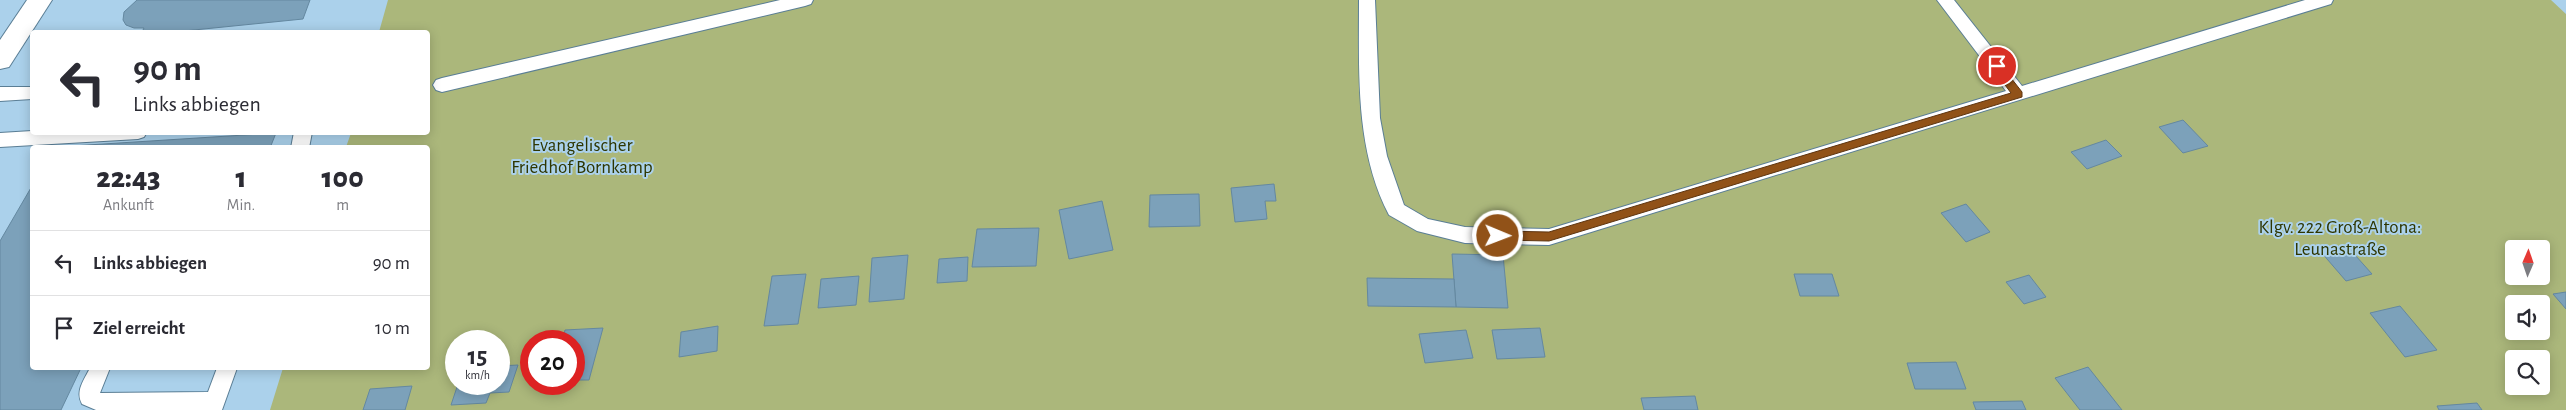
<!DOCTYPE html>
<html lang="de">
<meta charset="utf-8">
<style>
:root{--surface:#fff;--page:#f7f7f7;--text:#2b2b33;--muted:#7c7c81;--line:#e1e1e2}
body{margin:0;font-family:"Alegreya Sans",sans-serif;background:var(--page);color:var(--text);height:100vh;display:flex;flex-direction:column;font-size:19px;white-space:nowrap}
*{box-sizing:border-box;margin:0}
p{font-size:16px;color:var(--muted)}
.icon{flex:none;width:28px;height:28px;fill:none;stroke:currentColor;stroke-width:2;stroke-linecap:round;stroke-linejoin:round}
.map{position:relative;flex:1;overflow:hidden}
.details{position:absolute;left:30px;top:145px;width:400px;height:225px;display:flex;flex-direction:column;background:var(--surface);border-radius:5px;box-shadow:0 2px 12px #0003}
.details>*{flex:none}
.guide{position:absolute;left:30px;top:30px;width:400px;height:105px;border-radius:5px;box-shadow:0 2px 12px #0003;background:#fff;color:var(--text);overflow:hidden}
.needle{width:32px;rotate:2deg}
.buttons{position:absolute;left:2505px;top:240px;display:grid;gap:10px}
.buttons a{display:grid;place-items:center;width:45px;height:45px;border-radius:5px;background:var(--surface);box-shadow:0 2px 12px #0003;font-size:25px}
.speed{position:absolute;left:445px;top:330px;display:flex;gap:10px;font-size:25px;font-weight:700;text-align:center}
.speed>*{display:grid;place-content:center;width:65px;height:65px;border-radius:50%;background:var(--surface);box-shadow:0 2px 12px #0003;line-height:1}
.speed small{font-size:12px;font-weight:400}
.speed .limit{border:8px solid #d22;background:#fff;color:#111}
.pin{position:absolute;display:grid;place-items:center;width:42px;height:42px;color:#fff;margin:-21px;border:2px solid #fff;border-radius:50%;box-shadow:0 1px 5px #0007}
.me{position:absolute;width:55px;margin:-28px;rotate:91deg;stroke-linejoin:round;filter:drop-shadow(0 0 4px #0008)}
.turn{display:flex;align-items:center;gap:18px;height:105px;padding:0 20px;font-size:22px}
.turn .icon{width:65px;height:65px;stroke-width:2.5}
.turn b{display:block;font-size:35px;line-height:42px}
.eta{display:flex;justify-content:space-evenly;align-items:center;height:85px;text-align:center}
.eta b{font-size:30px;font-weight:800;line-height:35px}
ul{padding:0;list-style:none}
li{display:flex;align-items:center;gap:15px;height:65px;padding:0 20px;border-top:1px solid var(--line)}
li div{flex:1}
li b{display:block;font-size:19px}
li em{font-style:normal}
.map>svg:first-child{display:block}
</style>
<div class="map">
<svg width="2566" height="410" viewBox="0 0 2566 410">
<rect width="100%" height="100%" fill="#abd1eb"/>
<!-- green -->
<path fill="#abb77b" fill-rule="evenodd" d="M388,0h2163l15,14v396h-2296l13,-42h145v-220l-82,-1 5,-14 77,-1v-100h-49zM2514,249h27v27h-27zM2514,304h27v27h-27zM456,341h43v43h-43zM531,341h43v43h-43zM2514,359h27v27h-27z"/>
<!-- building -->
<g fill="#7ca1ba" stroke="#6488a0">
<polygon points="137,0 310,0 303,19 174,32 142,32 144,28 134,28 126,25 123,20 124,12"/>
<polygon points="2183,120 2208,146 2183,153 2159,127"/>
<polygon points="276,133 270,148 56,148 56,147"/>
<polygon points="2106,140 2122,156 2087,169 2071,152"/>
<polygon points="1274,184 1276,201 1265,201 1267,219 1235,222 1231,188"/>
<polygon points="32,186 32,368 81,368 61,410 0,410 0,241"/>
<polygon points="1199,194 1200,226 1149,227 1150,195"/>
<polygon points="1102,201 1113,250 1069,259 1059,210"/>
<polygon points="1966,204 1990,232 1966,242 1941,213"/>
<polygon points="1039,228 1036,266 972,267 977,229"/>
<polygon points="2347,246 2372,274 2346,281 2321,252"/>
<polygon points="1452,254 1503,255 1508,308 1456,307"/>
<polygon points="908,255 904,299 869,302 872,258"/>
<polygon points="968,257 967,281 937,283 939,259"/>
<polygon points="806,274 798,324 764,326 772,276"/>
<polygon points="1794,274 1832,274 1839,296 1800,296"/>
<polygon points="2029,275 2046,297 2024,304 2006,282"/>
<polygon points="859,276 856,305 818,308 821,279"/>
<polygon points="1367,278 1454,279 1456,307 1368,306"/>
<polygon points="2566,292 2566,309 2553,294"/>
<polygon points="2400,306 2437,350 2405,357 2370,313"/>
<polygon points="718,326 717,351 679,357 681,332"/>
<polygon points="603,328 589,380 574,380 574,341 562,341 565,330"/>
<polygon points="1540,328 1545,357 1497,359 1492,330"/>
<polygon points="1466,330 1473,358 1425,363 1419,334"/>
<polygon points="1956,362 1966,389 1915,389 1907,363"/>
<polygon points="518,365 509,392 490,393 486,403 451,405 458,384 499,384 499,366"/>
<polygon points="2088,367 2122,410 2080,410 2055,378"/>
<polygon points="412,386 405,410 363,410 370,389"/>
<polygon points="1695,396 1698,410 1644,410 1641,398"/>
<polygon points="2022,401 2026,410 1976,410 1973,402"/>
<polygon points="2477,403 2482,410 2439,410 2437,406"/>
</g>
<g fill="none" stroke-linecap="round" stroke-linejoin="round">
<defs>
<g id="lane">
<polygon points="780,0 813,0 811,4 805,6 442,92 436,90 433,85 436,80 442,78"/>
<path d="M1359,0h16l5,118 7,38 17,49 24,14 37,8 84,2 457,-138 -69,-91h17l68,86 283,-86h28l-2,4 -782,241 -84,-2 -48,-12 -28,-16c-34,-65 -30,-143 -30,-215z"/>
<polygon points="0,87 32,87 32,99 0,101"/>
<polygon points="32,131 32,132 147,132 144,137 138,139 0,147 0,133"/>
<polygon points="294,132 312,132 309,148 291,148"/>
<path d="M90,368h20l-10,25 108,-1 9,-24h20l-15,42h-126l-14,-6c-7,-13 2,-24 8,-36z"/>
</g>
<polygon id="secondary" points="27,0 52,0 9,67 0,69 0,40"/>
</defs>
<!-- lane casing -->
<use href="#lane" stroke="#5a7e95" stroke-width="2"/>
<!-- secondary casing -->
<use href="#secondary" stroke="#5a7e95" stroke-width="2"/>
<!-- lane -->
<use href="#lane" fill="#fff" fill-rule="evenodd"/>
<!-- secondary -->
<use href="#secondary" fill="#fff" fill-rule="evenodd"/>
</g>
<!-- route -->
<polygon fill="#915218" stroke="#5e3510" points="1997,63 2000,64 2022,92 2022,97 1549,241 1498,240 1492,236 1498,231 1549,232 2011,93 1991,66"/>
<g text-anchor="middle" stroke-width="4" stroke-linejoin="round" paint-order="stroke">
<!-- park labels -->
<g font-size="19" fill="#2e3600" stroke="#abd1eb">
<text x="582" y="151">Evangelischer<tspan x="582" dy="22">Friedhof Bornkamp</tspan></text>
<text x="2340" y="233">Klgv. 222 Groß-Altona:<tspan x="2340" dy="22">Leunastraße</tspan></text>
</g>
</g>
</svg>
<div class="buttons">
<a><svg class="needle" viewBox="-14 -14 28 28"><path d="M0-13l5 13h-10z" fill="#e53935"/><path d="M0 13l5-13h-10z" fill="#7c7c81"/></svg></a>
<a><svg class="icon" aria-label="sound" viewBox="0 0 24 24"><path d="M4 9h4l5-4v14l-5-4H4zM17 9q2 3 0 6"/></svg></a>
<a><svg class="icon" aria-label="search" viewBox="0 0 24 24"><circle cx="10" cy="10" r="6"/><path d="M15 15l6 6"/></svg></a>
</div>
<div class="speed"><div>15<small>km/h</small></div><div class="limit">20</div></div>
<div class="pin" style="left:1997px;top:66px;background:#d93025"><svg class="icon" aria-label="arrive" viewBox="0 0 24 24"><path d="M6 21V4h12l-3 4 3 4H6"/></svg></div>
<svg class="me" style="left:1498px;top:236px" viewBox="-20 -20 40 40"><circle r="17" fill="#915218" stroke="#fff" stroke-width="3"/><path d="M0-11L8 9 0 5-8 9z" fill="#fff"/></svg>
<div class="guide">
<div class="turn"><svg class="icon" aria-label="left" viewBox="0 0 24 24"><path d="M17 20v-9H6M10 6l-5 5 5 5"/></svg><div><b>90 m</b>Links abbiegen</div></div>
</div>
<section class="details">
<div class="eta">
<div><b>22:43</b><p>Ankunft</p></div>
<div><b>1</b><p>Min.</p></div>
<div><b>100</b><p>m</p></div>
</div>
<ul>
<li><svg class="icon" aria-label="left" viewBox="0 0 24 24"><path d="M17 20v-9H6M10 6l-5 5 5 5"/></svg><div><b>Links abbiegen</b></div><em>90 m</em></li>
<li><svg class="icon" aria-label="arrive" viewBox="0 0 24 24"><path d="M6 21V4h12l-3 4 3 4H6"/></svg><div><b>Ziel erreicht</b></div><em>10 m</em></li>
</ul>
</section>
</div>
